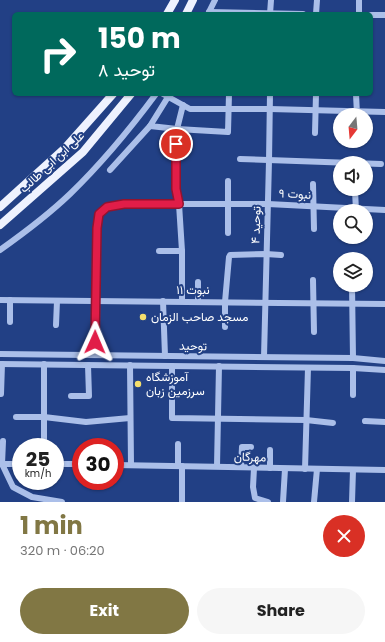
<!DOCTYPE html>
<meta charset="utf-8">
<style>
:root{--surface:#fff;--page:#f6f6f6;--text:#222;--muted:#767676;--accent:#817744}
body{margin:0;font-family:Poppins,Vazirmatn,sans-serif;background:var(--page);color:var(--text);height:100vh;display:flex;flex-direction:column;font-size:15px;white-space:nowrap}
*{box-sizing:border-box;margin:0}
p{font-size:13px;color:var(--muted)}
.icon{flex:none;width:22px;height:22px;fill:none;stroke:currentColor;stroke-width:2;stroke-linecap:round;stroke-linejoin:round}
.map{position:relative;height:502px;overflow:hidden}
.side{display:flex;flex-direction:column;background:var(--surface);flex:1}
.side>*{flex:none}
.hud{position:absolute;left:12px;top:12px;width:361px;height:84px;border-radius:6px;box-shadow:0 1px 3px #0004;background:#00695c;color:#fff;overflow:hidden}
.needle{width:26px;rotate:196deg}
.fabs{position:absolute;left:333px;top:108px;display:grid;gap:8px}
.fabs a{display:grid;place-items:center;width:40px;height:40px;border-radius:50%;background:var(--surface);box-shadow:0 1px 3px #0004;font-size:20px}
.speed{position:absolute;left:12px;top:438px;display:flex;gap:8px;font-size:20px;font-weight:700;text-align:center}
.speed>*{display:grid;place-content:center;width:52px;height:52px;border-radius:50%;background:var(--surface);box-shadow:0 1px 3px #0004;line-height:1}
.speed small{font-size:10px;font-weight:400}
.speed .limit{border:6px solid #d22;background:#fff;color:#111}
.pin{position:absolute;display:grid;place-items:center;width:34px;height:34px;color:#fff;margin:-17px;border:2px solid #fff;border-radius:50%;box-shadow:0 1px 4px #0007}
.me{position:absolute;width:44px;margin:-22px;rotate:1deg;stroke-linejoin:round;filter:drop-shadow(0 0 3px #0008)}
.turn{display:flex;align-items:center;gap:14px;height:84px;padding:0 20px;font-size:18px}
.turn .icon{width:52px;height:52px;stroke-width:2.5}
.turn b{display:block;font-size:28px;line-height:34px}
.round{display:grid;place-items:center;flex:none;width:42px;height:42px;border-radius:21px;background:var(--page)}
.summary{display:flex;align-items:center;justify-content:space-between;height:68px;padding:0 20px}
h1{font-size:24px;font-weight:700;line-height:30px;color:var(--accent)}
.cta{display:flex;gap:8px;margin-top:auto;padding:8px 20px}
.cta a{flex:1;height:46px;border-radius:24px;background:var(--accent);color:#fff;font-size:16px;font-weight:700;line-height:46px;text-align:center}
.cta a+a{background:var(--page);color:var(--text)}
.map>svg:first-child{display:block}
</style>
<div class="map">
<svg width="385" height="502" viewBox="0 0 385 502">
<rect width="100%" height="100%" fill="#224085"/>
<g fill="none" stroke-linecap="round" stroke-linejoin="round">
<!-- minor -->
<g stroke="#abbfe9" stroke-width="6">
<polyline points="209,12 303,14"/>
<polyline points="208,14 215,0"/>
<polyline points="270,14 271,0"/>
<polyline points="316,14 317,0"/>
<polyline points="359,14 359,0"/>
<polyline points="371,15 385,15"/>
<polyline points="163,94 190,109 270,109 385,112"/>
<polyline points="356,94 357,114"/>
<polyline points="168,97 150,126 177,129 228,132 229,94"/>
<polyline points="315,133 316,94"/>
<polyline points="240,159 381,164"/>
<polyline points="110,170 150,126"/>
<polyline points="313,184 314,229"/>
<polyline points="355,190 356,211"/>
<polyline points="228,233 228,181"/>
<path d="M0,250c24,-17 48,-35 70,-56 31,-30 60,-65 86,-100"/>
<polyline points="159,251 182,251"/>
<polyline points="313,280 314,332"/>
<polyline points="352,285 353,358"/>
<polyline points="0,300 385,304"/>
<polyline points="10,300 10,322"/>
<polyline points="163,301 165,356"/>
<polyline points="182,301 182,251 179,204 176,189 177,129 183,105"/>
<polyline points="198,302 198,282"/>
<polyline points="56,325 57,301"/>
<polyline points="225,327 225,302 229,257 230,255 266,254 281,255"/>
<polyline points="0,354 353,358 385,361"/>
<path d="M94,355l3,-127c4,-21 6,-21 26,-24h145l117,6"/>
<polyline points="264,357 269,161 270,94"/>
<polyline points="0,364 353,368 385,370"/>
<polyline points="130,365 131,465"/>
<polyline points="172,366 172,418 306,420 333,423"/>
<polyline points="353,368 353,395"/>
<polyline points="1,394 2,364"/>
<polyline points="71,396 89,396 88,365"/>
<polyline points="16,417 44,417 86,422 130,418"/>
<polyline points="365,421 385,422"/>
<polyline points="3,441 2,464 13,487 32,497 62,502"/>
<polyline points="178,444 178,466"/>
<polyline points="44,447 44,364"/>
<polyline points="91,447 91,444"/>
<polyline points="0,464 21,464"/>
<polyline points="55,464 81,464"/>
<polyline points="115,465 385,470"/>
<polyline points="217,466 219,366"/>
<polyline points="241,467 242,447 251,447"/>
<polyline points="254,468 253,487 255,498 268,502"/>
<polyline points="270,468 270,450"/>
<polyline points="305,469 308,368"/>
<polyline points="182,502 182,466"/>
<polyline points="283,502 285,469"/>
<polyline points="314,502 317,469"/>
<polyline points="352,502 353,470"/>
</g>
<!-- major -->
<g stroke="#eef2fe" stroke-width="8">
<polyline points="167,14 175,0"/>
<polyline points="186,14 193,0"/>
<polyline points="0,207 65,148 113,94"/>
<polyline points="0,225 83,152 131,94"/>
</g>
</g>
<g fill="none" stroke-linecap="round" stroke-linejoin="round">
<defs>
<polyline id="route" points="95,342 97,228 99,214 107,207 124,204 179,204 176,189 176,144"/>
</defs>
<!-- route casing -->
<use href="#route" stroke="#92132f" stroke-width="10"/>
<!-- route -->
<use href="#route" stroke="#e11d48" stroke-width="7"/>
</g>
<!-- markers -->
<g fill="#f5df6d" stroke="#224085" stroke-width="1.5">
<circle cx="143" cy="317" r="4"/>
<circle cx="138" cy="384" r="4"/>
</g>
<g text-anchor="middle" stroke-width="4" stroke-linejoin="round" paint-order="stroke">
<!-- street labels -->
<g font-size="12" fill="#fff" stroke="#224085">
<text transform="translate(52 162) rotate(-43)" y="4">علی ابن ابی طالب</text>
<text transform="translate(295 194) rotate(3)" y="4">نبوت ۹</text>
<text transform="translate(256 225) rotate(-88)" y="4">توحید ۴</text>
<text x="193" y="294">نبوت ۱۱</text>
<text transform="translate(193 346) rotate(1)" y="4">توحید</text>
<text transform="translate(250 457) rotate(2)" y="4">مهرگان</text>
</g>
<!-- poi labels -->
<g font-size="12" fill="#fff" stroke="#224085" text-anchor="start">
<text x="151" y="321">مسجد صاحب الزمان</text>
<text x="146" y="381">آموزشگاه<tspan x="146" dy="14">سرزمین زبان</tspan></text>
</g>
</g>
</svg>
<div class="fabs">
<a><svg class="needle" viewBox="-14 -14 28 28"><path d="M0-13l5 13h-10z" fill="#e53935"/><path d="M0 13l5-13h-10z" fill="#767676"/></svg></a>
<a><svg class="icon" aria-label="sound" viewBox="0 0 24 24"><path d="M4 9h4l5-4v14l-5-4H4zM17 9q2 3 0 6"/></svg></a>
<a><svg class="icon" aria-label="search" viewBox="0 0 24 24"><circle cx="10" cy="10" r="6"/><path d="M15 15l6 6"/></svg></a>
<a><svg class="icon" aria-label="layers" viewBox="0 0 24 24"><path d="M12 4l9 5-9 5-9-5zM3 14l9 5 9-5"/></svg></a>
</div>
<div class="speed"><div>25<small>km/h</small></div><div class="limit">30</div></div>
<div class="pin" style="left:176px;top:144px;background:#d93025"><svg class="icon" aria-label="arrive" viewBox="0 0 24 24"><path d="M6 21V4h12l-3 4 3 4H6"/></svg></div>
<svg class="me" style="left:95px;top:342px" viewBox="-20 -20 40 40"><path d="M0-17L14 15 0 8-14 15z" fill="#e11d48" stroke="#fff" stroke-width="4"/></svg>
<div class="hud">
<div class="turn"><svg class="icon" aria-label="right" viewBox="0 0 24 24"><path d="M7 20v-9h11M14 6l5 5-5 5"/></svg><div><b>150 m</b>توحید ۸</div></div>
</div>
</div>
<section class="side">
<div class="summary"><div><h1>1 min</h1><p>320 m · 06:20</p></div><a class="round" style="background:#d93025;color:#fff"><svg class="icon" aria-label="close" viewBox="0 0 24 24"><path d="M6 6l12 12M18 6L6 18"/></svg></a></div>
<div class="cta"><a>Exit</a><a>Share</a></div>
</section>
